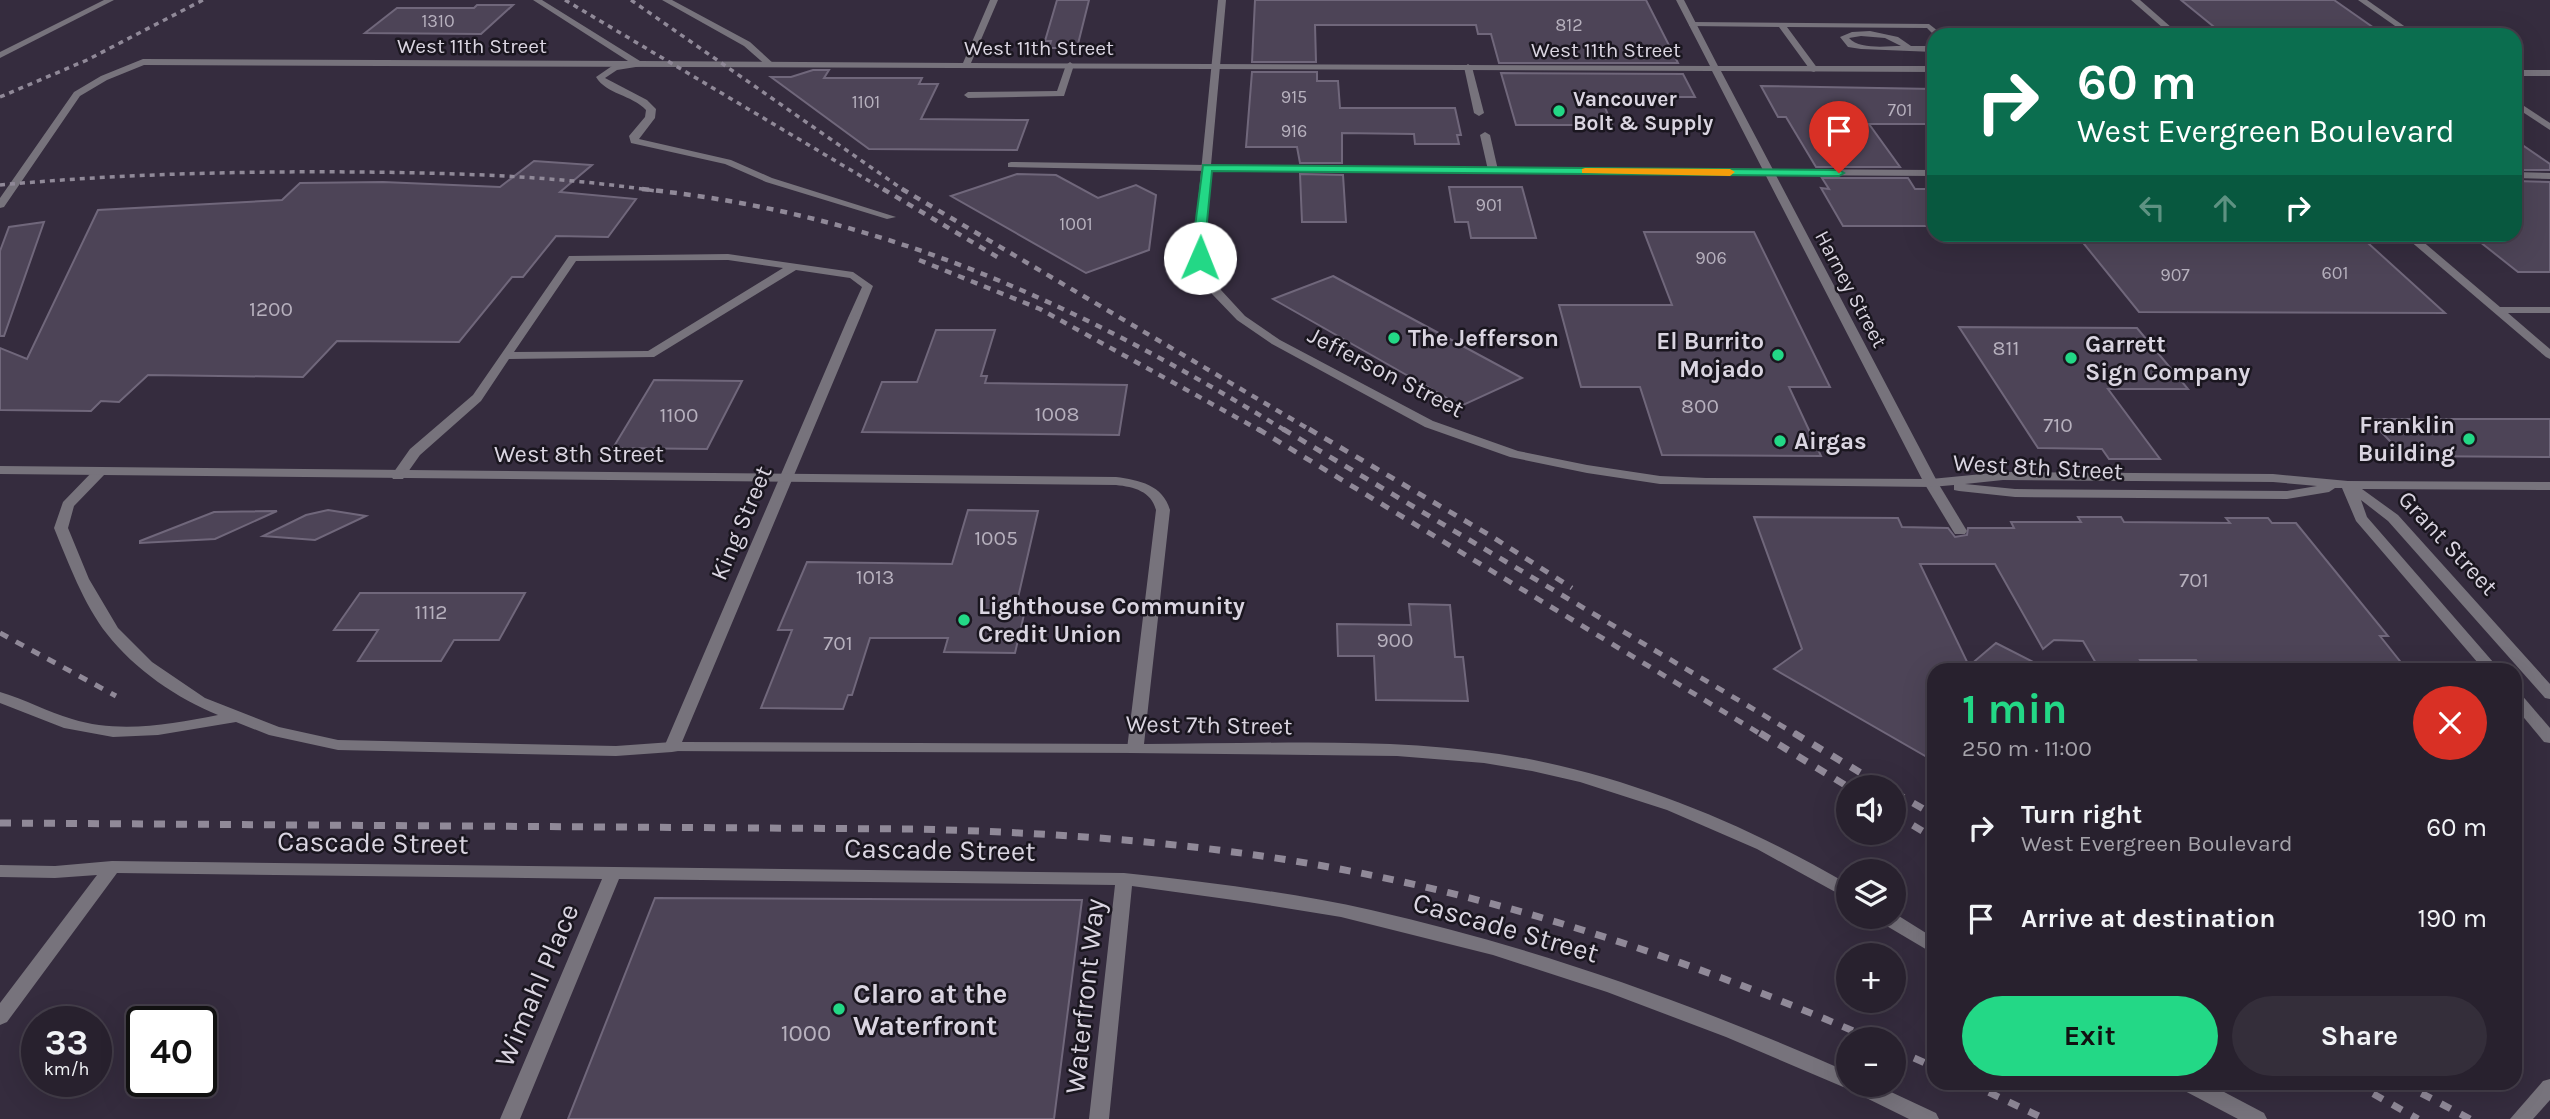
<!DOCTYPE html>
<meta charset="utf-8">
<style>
:root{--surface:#28212e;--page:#342e3a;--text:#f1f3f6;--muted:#a5a3aa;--line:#443e4a;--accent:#23d886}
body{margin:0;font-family:Karla,sans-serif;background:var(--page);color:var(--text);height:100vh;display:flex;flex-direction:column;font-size:26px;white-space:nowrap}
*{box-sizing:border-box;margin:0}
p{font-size:23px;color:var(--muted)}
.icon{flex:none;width:38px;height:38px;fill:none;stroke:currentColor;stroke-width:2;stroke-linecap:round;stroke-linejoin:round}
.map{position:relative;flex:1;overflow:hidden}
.side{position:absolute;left:1927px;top:663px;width:595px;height:427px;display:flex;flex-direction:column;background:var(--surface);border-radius:21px;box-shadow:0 7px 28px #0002,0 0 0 2px var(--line)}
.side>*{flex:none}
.banner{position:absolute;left:1927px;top:28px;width:595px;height:214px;border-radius:21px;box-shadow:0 7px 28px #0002,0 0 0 2px var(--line);background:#0b6e4f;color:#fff;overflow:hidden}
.buttons{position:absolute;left:1836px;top:775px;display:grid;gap:14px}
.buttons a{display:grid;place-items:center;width:70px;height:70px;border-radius:50%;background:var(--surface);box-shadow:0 7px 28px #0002,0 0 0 2px var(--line);font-size:35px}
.speed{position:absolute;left:21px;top:1006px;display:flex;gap:14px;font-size:35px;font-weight:700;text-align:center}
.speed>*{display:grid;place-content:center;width:91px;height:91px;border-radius:50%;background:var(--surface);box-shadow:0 7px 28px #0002,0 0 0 2px var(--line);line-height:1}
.speed small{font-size:18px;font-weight:400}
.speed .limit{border:4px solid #111;border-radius:10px;background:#fff;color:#111}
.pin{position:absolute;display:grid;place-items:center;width:60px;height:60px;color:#fff;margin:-72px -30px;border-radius:50% 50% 50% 0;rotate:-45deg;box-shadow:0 0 7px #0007}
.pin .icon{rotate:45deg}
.me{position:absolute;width:77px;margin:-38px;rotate:1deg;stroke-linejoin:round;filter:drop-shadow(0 0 5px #0008)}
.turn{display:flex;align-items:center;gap:24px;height:147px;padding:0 35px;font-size:32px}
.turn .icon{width:91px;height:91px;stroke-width:2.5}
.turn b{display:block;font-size:49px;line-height:60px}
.lanes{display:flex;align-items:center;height:66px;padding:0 35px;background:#0003;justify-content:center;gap:35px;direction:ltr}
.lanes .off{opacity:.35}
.round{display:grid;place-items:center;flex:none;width:74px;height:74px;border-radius:37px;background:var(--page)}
.summary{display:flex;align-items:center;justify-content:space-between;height:119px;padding:0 35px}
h1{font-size:42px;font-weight:700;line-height:52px;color:var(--accent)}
.action{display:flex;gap:14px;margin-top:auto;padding:14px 35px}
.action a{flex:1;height:80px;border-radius:42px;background:var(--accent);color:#111;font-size:28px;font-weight:700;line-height:80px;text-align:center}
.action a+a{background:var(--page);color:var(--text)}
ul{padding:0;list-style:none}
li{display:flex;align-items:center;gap:21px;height:91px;padding:0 35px}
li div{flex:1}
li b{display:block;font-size:26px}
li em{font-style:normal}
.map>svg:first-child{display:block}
</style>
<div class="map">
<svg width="2550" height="1119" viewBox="0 0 2550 1119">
<rect width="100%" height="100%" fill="#352c3e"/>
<!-- building -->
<g fill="#4d4457" stroke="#70677b" stroke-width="2">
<polygon points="1057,0 1089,0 1077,48 1049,48 1051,41 1045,41"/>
<polygon points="1255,0 1646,0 1678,63 1499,63 1491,34 1478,34 1476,25 1315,25 1316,62 1252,62"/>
<polygon points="2181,0 2334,0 2384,35 2224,35"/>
<polygon points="477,5 513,5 481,34 365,33 397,8 474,8"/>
<polygon points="813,70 829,70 824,78 922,78 919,84 938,84 921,119 1028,120 1017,150 869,149 771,77 791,77"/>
<polygon points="1252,72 1317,72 1317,81 1338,81 1340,108 1455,108 1461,135 1457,135 1459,144 1415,144 1414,134 1342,133 1342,163 1300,163 1297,147 1246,147"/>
<polygon points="1501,73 1683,74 1695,97 1601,97 1612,125 1516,125"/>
<polygon points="1761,86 1934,89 1934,124 1869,124 1900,167 1816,167 1786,117 1778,117"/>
<polygon points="2515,140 2550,164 2550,170 2515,170"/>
<polygon points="534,161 592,165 560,192 636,199 608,237 556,236 523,277 512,277 459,342 337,341 303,377 148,375 119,402 101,401 91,411 0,410 0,348 27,359 98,210 282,200 300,183 383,182 500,187"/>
<polygon points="1017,174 1056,175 1098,198 1136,185 1156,195 1149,250 1086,273 951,196"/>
<polygon points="1300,174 1343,175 1346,222 1302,222"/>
<polygon points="1822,178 1908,178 1915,189 1934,189 1934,226 1843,226 1821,188 1829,189"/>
<polygon points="2515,181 2550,182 2550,272 2518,272 2470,234 2515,234"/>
<polygon points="1449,187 1522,187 1536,238 1471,238 1468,222 1455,222"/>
<polygon points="44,222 4,336 0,336 0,251 9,227"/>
<polygon points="1644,232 1754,232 1830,387 1789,387 1821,456 1662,455 1640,387 1581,387 1559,305 1672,305"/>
<polygon points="2076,234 2358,234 2445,313 2139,312"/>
<polygon points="1333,276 1522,378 1461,406 1273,299"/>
<polygon points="1959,327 2137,328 2188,389 2108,389 2160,459 2109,459 2102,449 2038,448"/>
<polygon points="936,330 995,330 981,376 987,376 985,383 1127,385 1119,435 862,432 882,382 917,382"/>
<polygon points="654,380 742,381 707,449 613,448"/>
<polygon points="2369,419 2550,419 2550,457 2404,456"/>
<polygon points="328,510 366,516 315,540 263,536 306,515"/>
<polygon points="968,510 1038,511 1017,602 1027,602 1015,653 944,652 948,638 870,638 852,695 848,695 843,709 761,708 792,630 778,630 807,562 952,564"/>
<polygon points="277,511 215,539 140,543 140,541 214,512"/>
<polygon points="1754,517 1898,518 1902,527 1948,528 1955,537 1967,535 1968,528 2014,528 2011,522 2081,522 2078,517 2121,517 2124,522 2230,523 2226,518 2268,518 2272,523 2296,523 2388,636 2380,636 2407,670 2202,670 2196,660 2140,660 2146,670 2100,670 2083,641 2054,640 2043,649 1995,564 1920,564 1969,666 1996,643 2049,670 1934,670 1934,761 1774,669 1802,649"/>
<polygon points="360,593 525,593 499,640 454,640 441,661 358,661 378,630 334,630"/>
<polygon points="1409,604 1450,605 1455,657 1463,657 1468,701 1376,700 1374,656 1338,656 1337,624 1411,625"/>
<polygon points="655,898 1082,900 1054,1119 568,1119"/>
</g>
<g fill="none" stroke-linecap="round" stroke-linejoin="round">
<!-- service -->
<g fill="#77737c" fill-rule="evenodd">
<polygon points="662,0 672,0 750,42 774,64 767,66 744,46"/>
<polygon points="1692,22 1929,24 1943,35 1934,35 1927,28 1787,27 1818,69 1814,72 1811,71 1779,27 1689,26 1689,22"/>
<path d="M1870,31l28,6 13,9h23v6l-73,-3 -13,-2 -8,-10 12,-5zM1861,36l24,2 16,8c-14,0 -41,4 -52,-8z"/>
<path d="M639,61l3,1v4l-25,4 -12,8 42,22 9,9 -1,9 -16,21 92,21 41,18 124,39 -9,2 -121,-37 -41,-18 -94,-21 -2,-7 16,-19 1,-7c-14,-15 -40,-16 -50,-33l16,-11z"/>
<polygon points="1070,62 1074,65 1064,96 968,98 964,95 968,92 1057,91 1066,65"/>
<polygon points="1468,64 1472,67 1484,113 1479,116 1474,113 1464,67"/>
<polygon points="1485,132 1490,135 1498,170 1493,173 1488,170 1480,135"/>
<polygon points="1011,162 1207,165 1212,168 1207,171 1008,167 1008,163"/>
<path d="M728,254l125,18 20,14 -13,32 -6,3 -6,-3 14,-31 -12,-9 -54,-8 -142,87 -145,2 -28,42 -61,54 -17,24h-10l-2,-3 19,-27 63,-54 96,-139zM728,260l55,8 -135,83 -134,1 62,-91z"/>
<path d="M98,470l7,4 -31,32 -6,22 21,51 29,49 34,34 53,36 74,29 59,13 278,6 56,-4 6,1 2,4 -2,4 -6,1 -56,4 -278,-6 -69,-15 -33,-13 -78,13 -45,2 -49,-9 -64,-25v-11c25,7 47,20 72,27 48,15 99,5 146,-4 -40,-16 -84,-46 -111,-81 -23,-29 -39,-72 -53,-106l9,-26 30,-31z"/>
<polygon points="1931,479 1938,483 1967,531 1965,534 1955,534 1953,531 1924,483"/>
</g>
<!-- minor -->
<g fill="#77737c" fill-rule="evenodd">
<polygon points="533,0 542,0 640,61 963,63 990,0 998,0 971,63 1710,66 1676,0 1684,0 1718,66 1934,66 1934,72 1721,71 1938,483 1931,487 1924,483 1712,71 144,65 107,80 80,96 4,207 0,208 0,198 74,92 101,76 143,59 628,61"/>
<polygon points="2131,0 2140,0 2180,35 2171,35"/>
<polygon points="2358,0 2367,0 2417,35 2408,35"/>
<rect x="2515" y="70" width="35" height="6"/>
<polygon points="2515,100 2550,123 2550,130 2515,107"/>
<polygon points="2402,234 2414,234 2500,307 2550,307 2550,313 2508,313 2550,349 2550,359 2546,357"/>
<polygon points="854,315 860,318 682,742 1135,744 1141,745 1143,749 1141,753 666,751 664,747 848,318"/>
<path d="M112,861l1012,12c83,9 166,19 247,37 164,37 323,94 477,162v13h28l60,28 3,6h-30l-61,-30 -122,-52 -119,-45 -114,-37 -152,-38 -93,-15 -116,-16 -23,233h-20l26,-234 -496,-6 -99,240h-20l102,-240 -485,-6 -110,149 -7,3v-22l97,-128 -42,3 -55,-1v-12l55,1z"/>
</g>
<!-- tertiary -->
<g fill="#77737c" fill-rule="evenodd">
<polygon points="104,0 114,0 0,58 0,52"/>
<path d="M1218,0h8l-15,165 723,5v6l-723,-5 -7,71 3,24 14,24 24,26 35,24 153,81 85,30 69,14 73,11 46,2 225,1 72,-7 270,2 75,7 202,1v8l-188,-1 36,26 152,169v15l-5,-1 -157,-177 -27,-21 6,17 133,153h-16l-128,-149 -14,-33h-7l-6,4 -42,7 -272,-2 -56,-6 -5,-1v-5l-23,2 -271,-3 -73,-11 -77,-16 -85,-30 -153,-83 -35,-24 -25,-26 -15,-28 -3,-24zM2003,480l270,2 44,4 -30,5 -272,-2 -50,-5z"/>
<polygon points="2515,172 2550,173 2550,179 2515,178"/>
<path d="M0,466l1116,11c23,3 47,8 54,33l-26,234c129,0 263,-9 390,16 112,23 216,67 314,124v15l-91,-50 -90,-39 -87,-28 -48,-11 -48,-8 -87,-7 -268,-3 -2,-4 29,-239c-5,-19 -22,-23 -40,-25l-1116,-11z"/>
<polygon points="2515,692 2520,693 2550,728 2550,743 2544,742 2515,707"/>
<polygon points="1894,913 1934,938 1934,954 1880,922 1877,917 1894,917"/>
<polygon points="2550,1079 2550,1100 2533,1119 2510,1119 2543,1081"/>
<polygon points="2178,1083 2207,1083 2264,1113 2267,1119 2238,1119 2181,1089"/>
</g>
<!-- rail-far3 -->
<g stroke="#908998" stroke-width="3.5" stroke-dasharray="5 5" stroke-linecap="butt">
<polyline points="565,0 886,191"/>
<polyline points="631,0 905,191"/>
<polyline points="0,97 87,60 203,0"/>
<path d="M0,185c120,-11 240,-14 360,-13 98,1 198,4 296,19"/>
</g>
<!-- rail-far2 -->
<g stroke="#908998" stroke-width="4.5" stroke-dasharray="7 7" stroke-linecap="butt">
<path d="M642,189c245,25 437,116 644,242"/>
<polyline points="883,189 999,258"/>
<polyline points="902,189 1312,431"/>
<polyline points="919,260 1040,309 1261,431"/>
</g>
<!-- rail-far1 -->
<g stroke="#908998" stroke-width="5" stroke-dasharray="9 9" stroke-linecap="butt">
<polyline points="1258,429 1762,735"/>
<polyline points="1283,429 1797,735"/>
<polyline points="1309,429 1491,536 1572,588"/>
<polyline points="0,633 116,696"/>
</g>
<!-- rail -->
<g stroke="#908998" stroke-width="7" stroke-dasharray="11 11" stroke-linecap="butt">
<polyline points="1760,733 1850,788"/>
<polyline points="1794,733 1886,788"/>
<polyline points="1894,792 1934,815"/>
<polyline points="1894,814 1934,838"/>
<path d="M0,823l914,6c117,3 233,10 348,27 212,31 416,98 612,184"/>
<polyline points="1894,1049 1934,1067"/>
<polyline points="1969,1083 2045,1119"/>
<polyline points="2354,1083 2418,1119"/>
<polyline points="2402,1083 2470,1119"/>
</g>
</g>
<!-- route -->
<polygon fill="#23d886" stroke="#178c57" stroke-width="2" points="1203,165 1839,170 1844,173 1839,176 1212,171 1205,242 1207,258 1200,261 1194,258 1193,242"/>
<!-- slow -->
<polygon fill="#f59e0b" points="1585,168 1730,169 1735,172 1730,176 1582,173 1582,169"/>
<!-- markers -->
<g fill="#23d886" stroke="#1a161f" stroke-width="2.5">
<circle cx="1559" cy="111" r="7"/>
<circle cx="1394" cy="338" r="7"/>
<circle cx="1778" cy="355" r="7"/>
<circle cx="2071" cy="358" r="7"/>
<circle cx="2469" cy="439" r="7"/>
<circle cx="1780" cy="441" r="7"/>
<circle cx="964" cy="620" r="7"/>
<circle cx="839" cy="1009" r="7"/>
</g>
<g text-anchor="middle" stroke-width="5" stroke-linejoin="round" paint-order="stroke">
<!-- far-number labels -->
<g font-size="18" fill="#b7b1be">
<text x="438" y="27">1310</text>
<text x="1569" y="31">812</text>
<text x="1294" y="103">915</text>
<text x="866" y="108">1101</text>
<text x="1900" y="116">701</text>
<text x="1294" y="137">916</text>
<text x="1489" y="211">901</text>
<text x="1076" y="230">1001</text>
<text x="1711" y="264">906</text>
<text x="2335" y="279">601</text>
<text x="2175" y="281">907</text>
</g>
<!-- far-street labels -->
<g font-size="21" fill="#dad5e1" stroke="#1a161f">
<text x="472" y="53">West 11th Street</text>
<text x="1039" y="55">West 11th Street</text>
<text x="1606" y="57">West 11th Street</text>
<text transform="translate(1851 289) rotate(62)" y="7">Harney Street</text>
</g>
<!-- far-poi labels -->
<g font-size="21" font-weight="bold" fill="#dad5e1" stroke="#1a161f" text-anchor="start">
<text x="1573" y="106">Vancouver<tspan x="1573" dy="24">Bolt &amp; Supply</tspan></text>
</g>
<!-- number labels -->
<g font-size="21" fill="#b7b1be">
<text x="271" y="316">1200</text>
<text x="2006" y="355">811</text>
<text x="1700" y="413">800</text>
<text x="1057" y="421">1008</text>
<text x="679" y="422">1100</text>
<text x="2058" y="432">710</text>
<text x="996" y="545">1005</text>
<text x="875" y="584">1013</text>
<text x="2194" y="587">701</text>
<text x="431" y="619">1112</text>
<text x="1395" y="647">900</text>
<text x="838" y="650">701</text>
</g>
<!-- poi labels -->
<g font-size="24" font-weight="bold" fill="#dad5e1" stroke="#1a161f" text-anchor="start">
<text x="1408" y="346">The Jefferson</text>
<text x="1764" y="349" text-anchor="end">El Burrito<tspan x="1764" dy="28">Mojado</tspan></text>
<text x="2085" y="352">Garrett<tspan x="2085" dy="28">Sign Company</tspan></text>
<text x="2455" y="433" text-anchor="end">Franklin<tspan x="2455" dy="28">Building</tspan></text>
<text x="1794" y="449">Airgas</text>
<text x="978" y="614">Lighthouse Community<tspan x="978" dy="28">Credit Union</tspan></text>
</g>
<!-- street labels -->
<g font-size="24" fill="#dad5e1" stroke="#1a161f">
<text transform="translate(1386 372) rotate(27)" y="8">Jefferson Street</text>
<text x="579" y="462">West 8th Street</text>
<text transform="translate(2038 467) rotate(3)" y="8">West 8th Street</text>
<text transform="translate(741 523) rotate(-67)" y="8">King Street</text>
<text transform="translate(2448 543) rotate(47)" y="8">Grant Street</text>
<text transform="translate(1209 725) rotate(1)" y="8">West 7th Street</text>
</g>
<!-- near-number labels -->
<g font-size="24" fill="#b7b1be">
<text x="806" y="1041">1000</text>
</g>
<!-- near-street labels -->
<g font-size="28" fill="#dad5e1" stroke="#1a161f">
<text transform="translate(373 842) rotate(1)" y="10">Cascade Street</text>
<text transform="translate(940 849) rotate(1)" y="10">Cascade Street</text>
<text transform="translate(1506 927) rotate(16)" y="10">Cascade Street</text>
<text transform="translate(536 985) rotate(-67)" y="10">Wimahl Place</text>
<text transform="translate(1084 996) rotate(-84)" y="10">Waterfront Way</text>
</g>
<!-- near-poi labels -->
<g font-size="28" font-weight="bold" fill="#dad5e1" stroke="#1a161f" text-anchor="start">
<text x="853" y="1003">Claro at the<tspan x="853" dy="32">Waterfront</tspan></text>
</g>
</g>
</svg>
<div class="buttons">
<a><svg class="icon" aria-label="sound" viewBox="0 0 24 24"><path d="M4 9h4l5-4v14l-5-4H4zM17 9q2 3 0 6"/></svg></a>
<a><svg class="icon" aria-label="layers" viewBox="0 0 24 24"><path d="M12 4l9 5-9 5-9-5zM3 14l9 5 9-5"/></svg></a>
<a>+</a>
<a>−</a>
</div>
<div class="speed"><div>33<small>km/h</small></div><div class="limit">40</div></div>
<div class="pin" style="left:1839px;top:173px;background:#d93025"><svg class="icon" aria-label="arrive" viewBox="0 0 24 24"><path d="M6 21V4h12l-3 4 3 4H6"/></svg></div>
<svg class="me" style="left:1200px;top:258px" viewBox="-20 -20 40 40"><circle r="19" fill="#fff"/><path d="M0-13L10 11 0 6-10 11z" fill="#23d886"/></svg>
<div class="banner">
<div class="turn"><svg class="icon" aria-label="right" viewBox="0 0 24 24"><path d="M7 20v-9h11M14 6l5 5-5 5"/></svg><div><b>60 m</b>West Evergreen Boulevard</div></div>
<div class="lanes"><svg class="icon off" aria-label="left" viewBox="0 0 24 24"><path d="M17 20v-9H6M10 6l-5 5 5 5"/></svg><svg class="icon off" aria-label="ahead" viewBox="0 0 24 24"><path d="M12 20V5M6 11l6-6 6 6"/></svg><svg class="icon" aria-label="right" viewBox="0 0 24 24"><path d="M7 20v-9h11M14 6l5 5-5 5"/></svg></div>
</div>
<section class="side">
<div class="summary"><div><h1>1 min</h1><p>250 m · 11:00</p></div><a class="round" style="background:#d93025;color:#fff"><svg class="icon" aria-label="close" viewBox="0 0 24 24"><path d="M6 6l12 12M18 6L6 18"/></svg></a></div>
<ul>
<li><svg class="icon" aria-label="right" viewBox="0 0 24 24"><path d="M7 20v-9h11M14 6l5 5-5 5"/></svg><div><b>Turn right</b><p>West Evergreen Boulevard</p></div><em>60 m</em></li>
<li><svg class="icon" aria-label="arrive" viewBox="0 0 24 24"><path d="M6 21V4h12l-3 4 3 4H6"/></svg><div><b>Arrive at destination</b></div><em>190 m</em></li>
</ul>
<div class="action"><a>Exit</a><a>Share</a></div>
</section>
</div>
